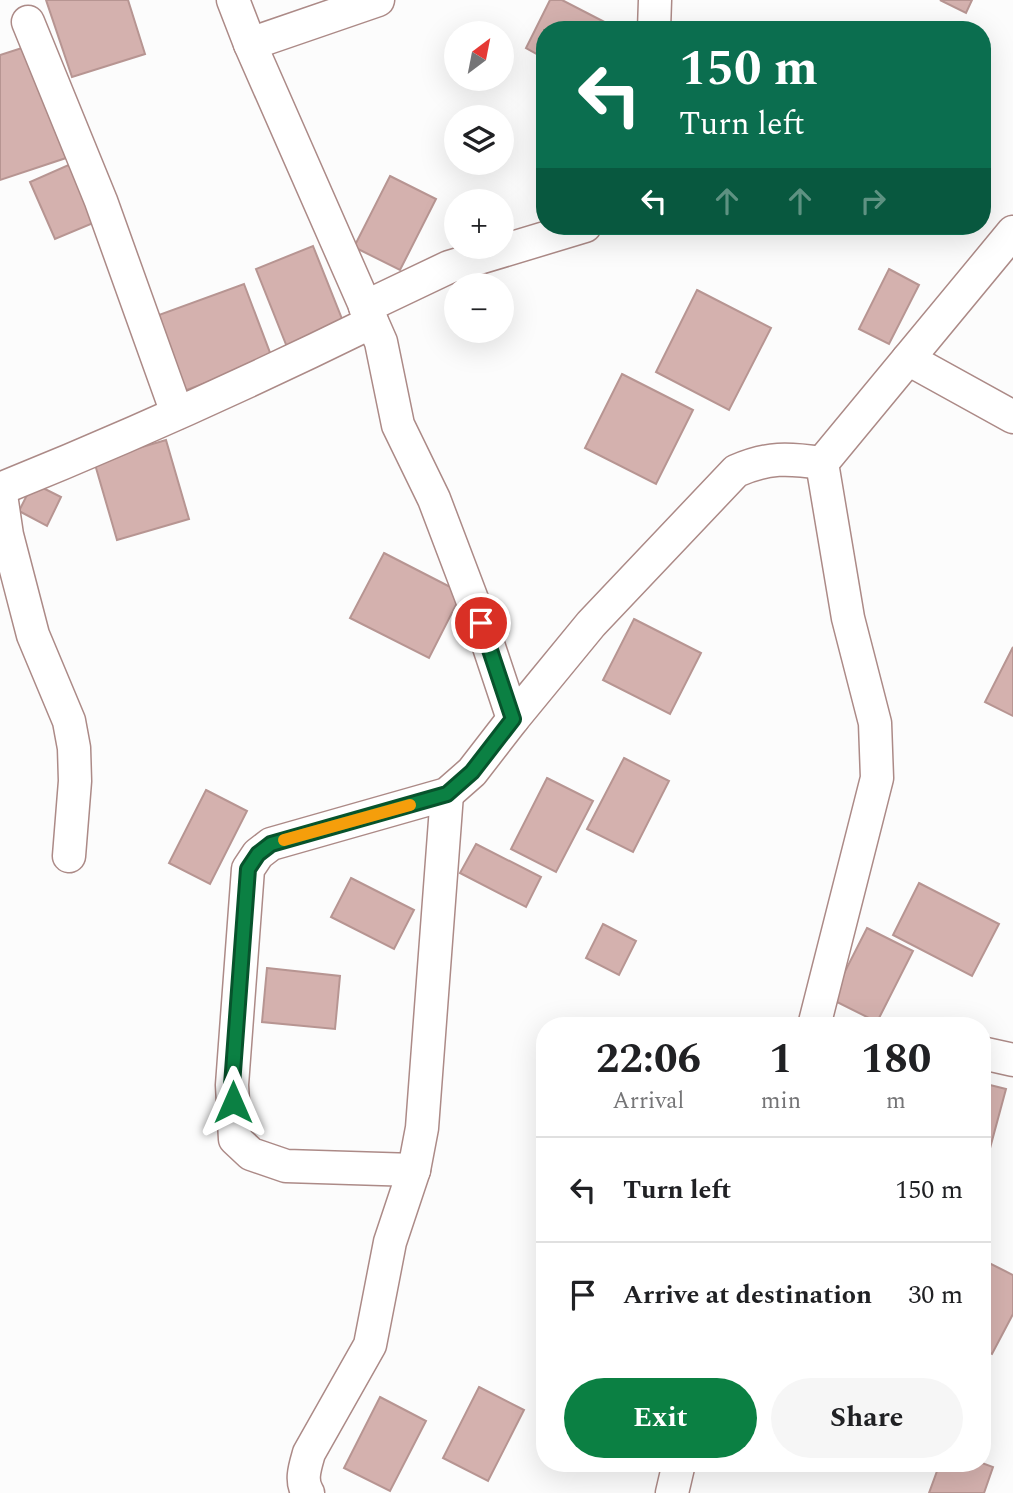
<!DOCTYPE html>
<meta charset="utf-8">
<style>
:root{--surface:#fff;--page:#f6f6f6;--text:#202124;--muted:#757577;--line:#e0e0e0;--accent:#0b8043}
body{margin:0;font-family:Spectral,serif;background:var(--page);color:var(--text);height:100vh;display:flex;flex-direction:column;font-size:26px;white-space:nowrap}
*{box-sizing:border-box;margin:0}
p{font-size:23px;color:var(--muted)}
.icon{flex:none;width:38px;height:38px;fill:none;stroke:currentColor;stroke-width:2;stroke-linecap:round;stroke-linejoin:round}
.map{position:relative;flex:1;overflow:hidden}
.sheet{position:absolute;left:536px;top:1017px;width:455px;height:455px;display:flex;flex-direction:column;background:var(--surface);border-radius:28px;box-shadow:0 7px 28px #0002}
.sheet>*{flex:none}
.hud{position:absolute;left:536px;top:21px;width:455px;height:214px;border-radius:28px;box-shadow:0 7px 28px #0002;background:#0b6e4f;color:#fff;overflow:hidden}
.needle{width:46px;rotate:32deg}
.buttons{position:absolute;left:444px;top:21px;display:grid;gap:14px}
.buttons a{display:grid;place-items:center;width:70px;height:70px;border-radius:50%;background:var(--surface);box-shadow:0 7px 28px #0002;font-size:35px}
.pin{position:absolute;display:grid;place-items:center;width:60px;height:60px;color:#fff;margin:-30px;border:4px solid #fff;border-radius:50%;box-shadow:0 2px 7px #0007}
.me{position:absolute;width:77px;margin:-38px;rotate:0deg;stroke-linejoin:round;filter:drop-shadow(0 0 5px #0008)}
.turn{display:flex;align-items:center;gap:24px;height:147px;padding:0 28px;font-size:32px}
.turn .icon{width:91px;height:91px;stroke-width:2.5}
.turn b{display:block;font-size:49px;line-height:60px}
.lanes{display:flex;align-items:center;height:66px;padding:0 28px;background:#0003;justify-content:center;gap:35px;direction:ltr}
.lanes .off{opacity:.35}
.eta{display:flex;justify-content:space-evenly;align-items:center;height:119px;text-align:center}
.eta b{font-size:42px;font-weight:700;line-height:49px}
.button{display:flex;gap:14px;margin-top:auto;padding:14px 28px}
.button a{flex:1;height:80px;border-radius:42px;background:var(--accent);color:#fff;font-size:28px;font-weight:700;line-height:80px;text-align:center}
.button a+a{background:var(--page);color:var(--text)}
ul{padding:0;list-style:none}
li{display:flex;align-items:center;gap:21px;height:105px;padding:0 28px;border-top:2px solid var(--line)}
li div{flex:1}
li b{display:block;font-size:26px}
li em{font-style:normal}
.map>svg:first-child{display:block}
</style>
<div class="map">
<svg width="1013" height="1493" viewBox="0 0 1013 1493">
<rect width="100%" height="100%" fill="#fcfcfc"/>
<!-- building -->
<g fill="#d4b1ae" stroke="#b79592" stroke-width="2">
<polygon points="46,0 128,0 145,54 72,77"/>
<polygon points="550,0 562,0 620,30 544,30 544,58 526,48"/>
<polygon points="940,0 972,0 966,13"/>
<polygon points="28,46 66,158 0,180 0,55"/>
<polygon points="73,163 98,221 55,239 30,182"/>
<polygon points="390,176 436,199 400,270 354,247"/>
<polygon points="313,246 346,329 289,352 256,269"/>
<polygon points="889,269 919,285 889,344 859,329"/>
<polygon points="244,284 272,358 184,391 156,316"/>
<polygon points="697,290 771,328 729,410 656,372"/>
<polygon points="622,374 693,410 656,484 585,448"/>
<polygon points="166,440 189,519 117,540 94,461"/>
<polygon points="33,483 61,497 47,526 19,511"/>
<polygon points="384,553 462,593 429,658 350,618"/>
<polygon points="634,619 701,653 670,714 603,680"/>
<polygon points="1013,647 1013,716 985,702"/>
<polygon points="624,758 669,781 633,852 587,829"/>
<polygon points="547,778 593,801 556,872 511,849"/>
<polygon points="206,790 247,811 210,884 169,863"/>
<polygon points="476,844 541,877 526,907 460,873"/>
<polygon points="351,878 414,910 394,949 331,917"/>
<polygon points="919,883 999,924 972,976 893,935"/>
<polygon points="603,924 636,941 619,975 586,958"/>
<polygon points="867,928 913,951 877,1022 831,999"/>
<polygon points="267,968 340,976 335,1029 262,1022"/>
<polygon points="982,1083 1006,1089 989,1152 982,1150"/>
<polygon points="983,1260 1013,1275 1013,1314 992,1354 982,1349"/>
<polygon points="479,1387 524,1410 488,1481 443,1458"/>
<polygon points="380,1397 426,1421 390,1491 344,1468"/>
<polygon points="940,1463 982,1463 993,1467 984,1493 929,1493"/>
</g>
<g fill="none" stroke-linecap="round" stroke-linejoin="round">
<defs>
<g id="minor">
<polyline points="233,0 250,44 381,342 398,425 434,499 481,623 513,719 472,772 447,794 271,844 258,854 248,869 232,1085 235,1139 251,1154 286,1166 414,1170"/>
<polyline points="28,22 101,201 177,413"/>
<polyline points="654,30 655,0"/>
<polyline points="250,44 378,0"/>
<polyline points="365,307 449,267 585,226"/>
<polyline points="908,359 1013,417"/>
<polyline points="0,488 7,535 33,635 69,721 74,748 75,781 69,856"/>
<path d="M0,489c126,-51 250,-107 372,-167"/>
<path d="M513,719l78,-95 145,-153c32,-14 52,-13 86,-8"/>
<polyline points="814,1026 877,778 875,723 848,618 822,463 1013,232"/>
<polyline points="982,1053 1013,1060"/>
<path d="M308,1493c-8,-12 -3,-26 1,-40l61,-108 20,-103 24,-72 8,-42 25,-334"/>
<polyline points="672,1493 679,1463"/>
</g>
</defs>
<!-- minor casing -->
<use href="#minor" stroke="#ac8a87" stroke-width="35"/>
<!-- minor -->
<use href="#minor" stroke="#fff" stroke-width="32"/>
</g>
<g fill="none" stroke-linecap="round" stroke-linejoin="round">
<defs>
<polyline id="route" points="233,1102 232,1085 248,869 258,854 271,844 447,794 472,772 513,719 481,623"/>
</defs>
<!-- route casing -->
<use href="#route" stroke="#07532c" stroke-width="18"/>
<!-- route -->
<use href="#route" stroke="#0b8043" stroke-width="12"/>
<!-- slow -->
<polyline stroke="#f59e0b" stroke-width="12" points="284,840 410,805"/>
</g>
</svg>
<div class="buttons">
<a><svg class="needle" viewBox="-14 -14 28 28"><path d="M0-13l5 13h-10z" fill="#e53935"/><path d="M0 13l5-13h-10z" fill="#757577"/></svg></a>
<a><svg class="icon" aria-label="layers" viewBox="0 0 24 24"><path d="M12 4l9 5-9 5-9-5zM3 14l9 5 9-5"/></svg></a>
<a>+</a>
<a>−</a>
</div>
<div class="pin" style="left:481px;top:623px;background:#d93025"><svg class="icon" aria-label="arrive" viewBox="0 0 24 24"><path d="M6 21V4h12l-3 4 3 4H6"/></svg></div>
<svg class="me" style="left:233px;top:1102px" viewBox="-20 -20 40 40"><path d="M0-17L14 15 0 8-14 15z" fill="#0b8043" stroke="#fff" stroke-width="4"/></svg>
<div class="hud">
<div class="turn"><svg class="icon" aria-label="left" viewBox="0 0 24 24"><path d="M17 20v-9H6M10 6l-5 5 5 5"/></svg><div><b>150 m</b>Turn left</div></div>
<div class="lanes"><svg class="icon" aria-label="left" viewBox="0 0 24 24"><path d="M17 20v-9H6M10 6l-5 5 5 5"/></svg><svg class="icon off" aria-label="ahead" viewBox="0 0 24 24"><path d="M12 20V5M6 11l6-6 6 6"/></svg><svg class="icon off" aria-label="ahead" viewBox="0 0 24 24"><path d="M12 20V5M6 11l6-6 6 6"/></svg><svg class="icon off" aria-label="right" viewBox="0 0 24 24"><path d="M7 20v-9h11M14 6l5 5-5 5"/></svg></div>
</div>
<section class="sheet">
<div class="eta">
<div><b>22:06</b><p>Arrival</p></div>
<div><b>1</b><p>min</p></div>
<div><b>180</b><p>m</p></div>
</div>
<ul>
<li><svg class="icon" aria-label="left" viewBox="0 0 24 24"><path d="M17 20v-9H6M10 6l-5 5 5 5"/></svg><div><b>Turn left</b></div><em>150 m</em></li>
<li><svg class="icon" aria-label="arrive" viewBox="0 0 24 24"><path d="M6 21V4h12l-3 4 3 4H6"/></svg><div><b>Arrive at destination</b></div><em>30 m</em></li>
</ul>
<div class="button"><a>Exit</a><a>Share</a></div>
</section>
</div>
